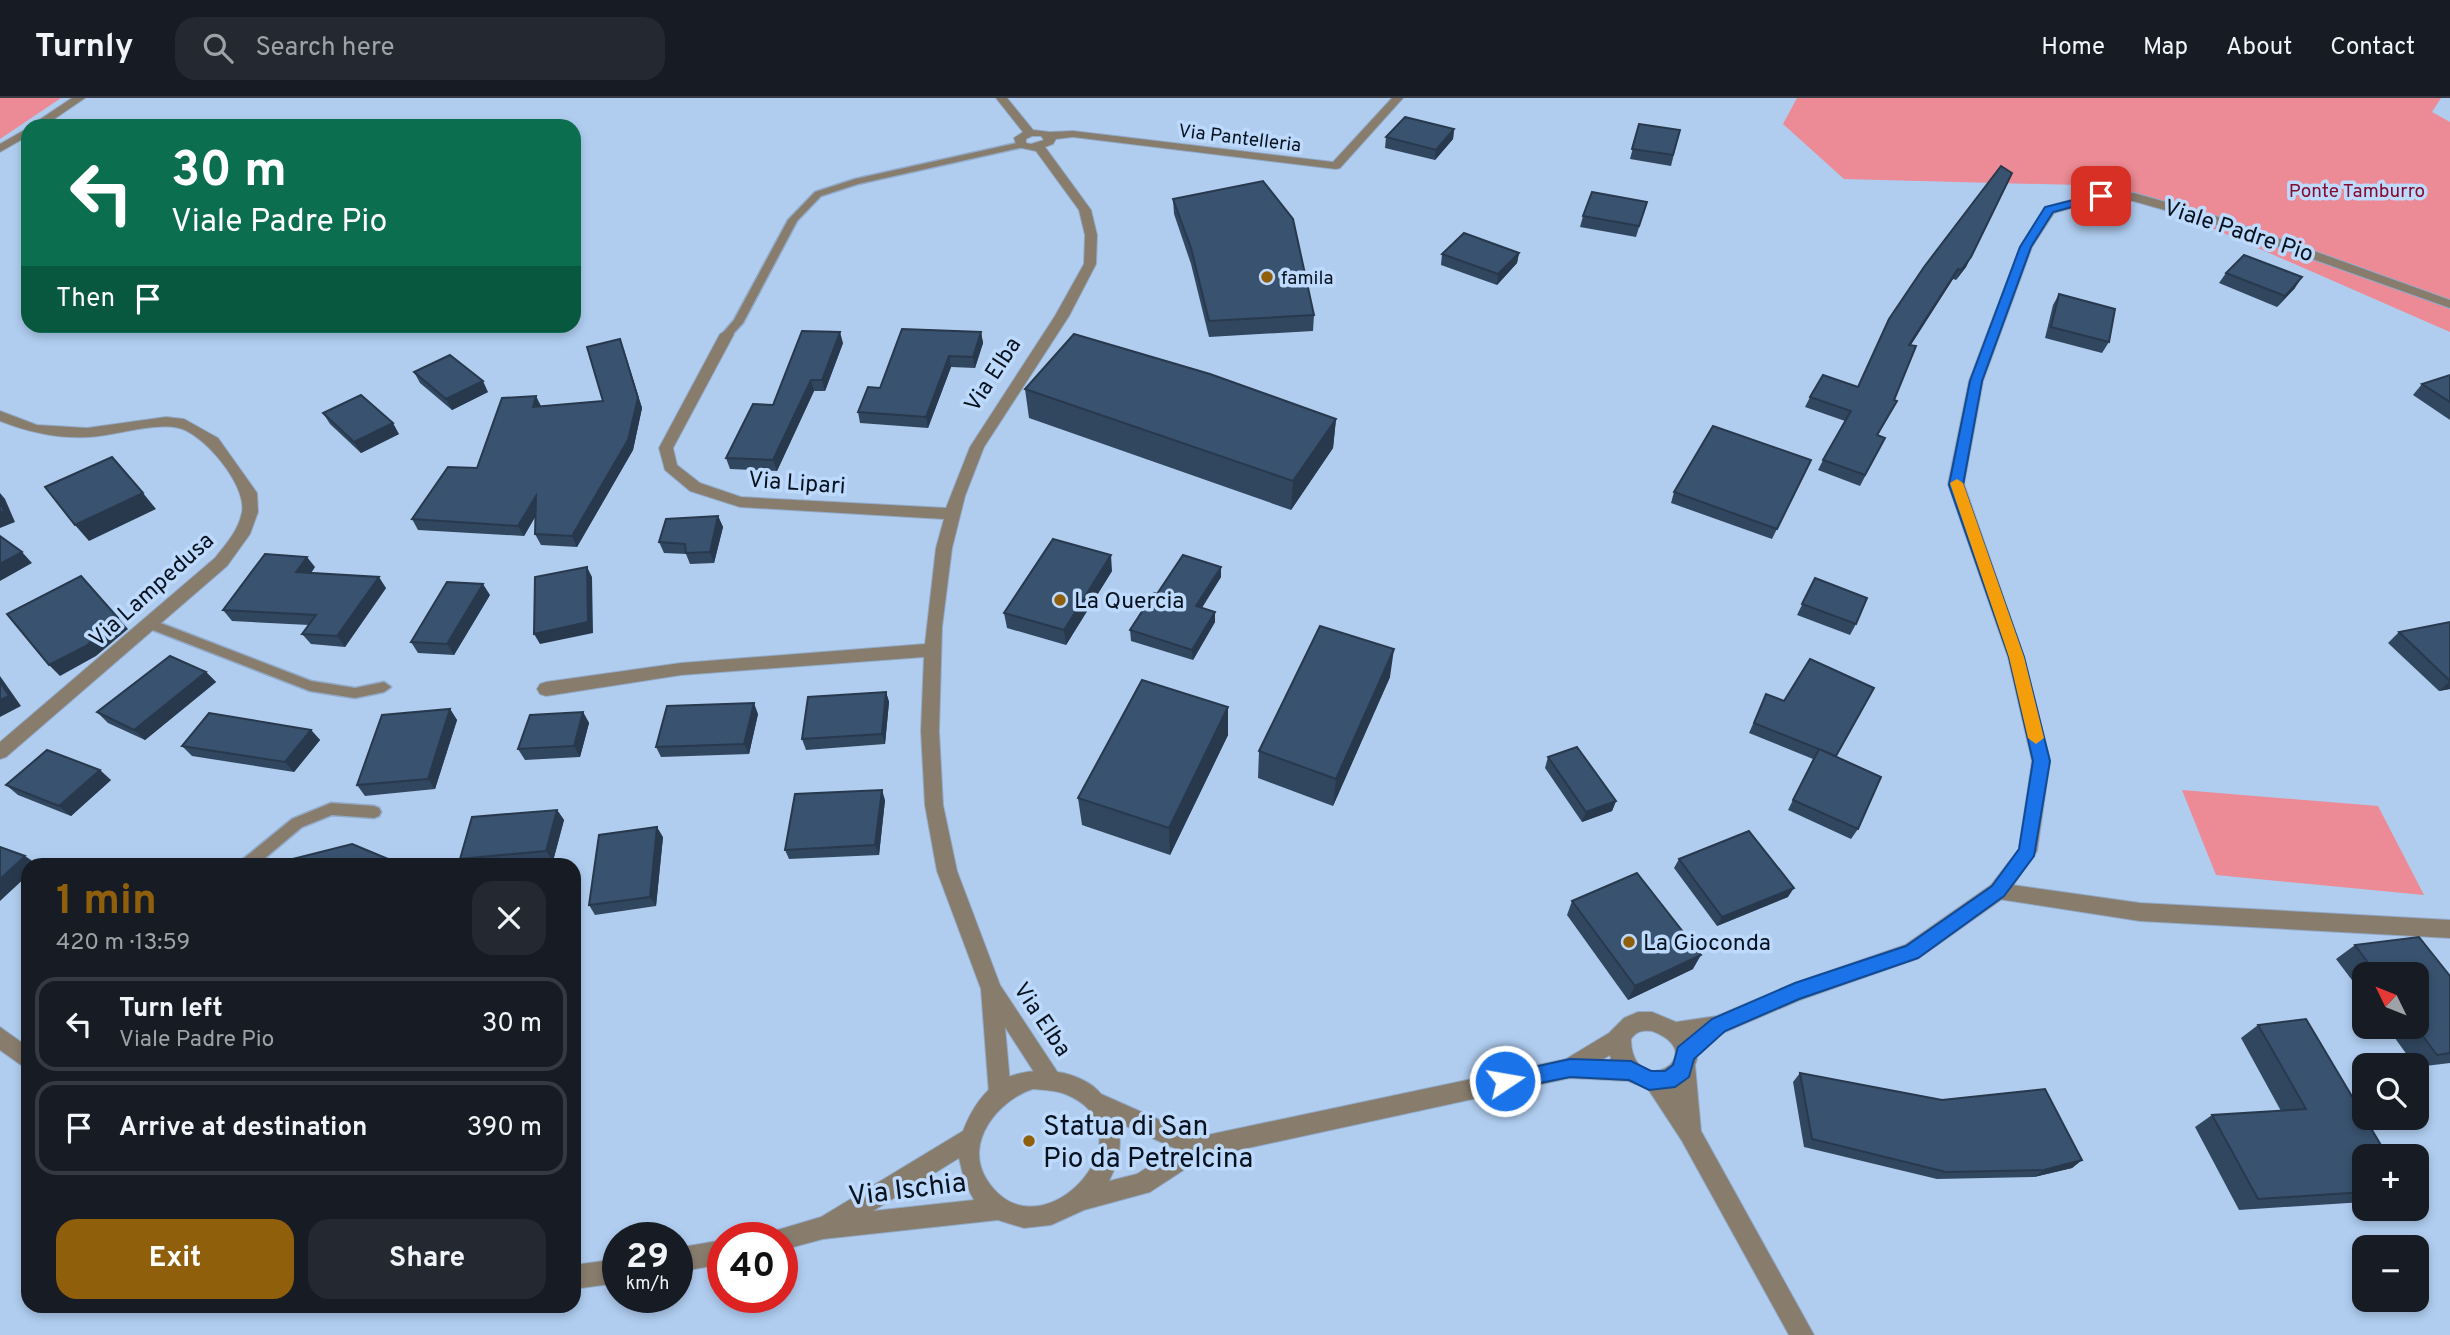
<!DOCTYPE html>
<meta charset="utf-8">
<style>
:root{--surface:#171b24;--page:#242831;--text:#f1f3f6;--muted:#9ea1a6;--line:#363941;--accent:#905f0c}
body{margin:0;font-family:Overpass,sans-serif;background:var(--page);color:var(--text);height:100vh;display:flex;flex-direction:column;font-size:26px;white-space:nowrap}
*{box-sizing:border-box;margin:0}
p{font-size:23px;color:var(--muted)}
.icon{flex:none;width:38px;height:38px;fill:none;stroke:currentColor;stroke-width:2;stroke-linecap:round;stroke-linejoin:round}
.map{position:relative;flex:1;overflow:hidden}
.drawer{position:absolute;left:21px;top:760px;width:560px;height:455px;display:flex;flex-direction:column;background:var(--surface);border-radius:21px;box-shadow:0 4px 10px #0003}
.drawer>*{flex:none}
.top-card{position:absolute;left:21px;top:21px;width:560px;height:214px;border-radius:21px;box-shadow:0 4px 10px #0003;background:#0b6e4f;color:#fff;overflow:hidden}
.needle{width:46px;rotate:313deg}
.controls{position:absolute;left:2352px;top:864px;display:grid;gap:14px}
.controls a{display:grid;place-items:center;width:77px;height:77px;border-radius:14px;background:var(--surface);box-shadow:0 4px 10px #0003;font-size:35px}
.speed{position:absolute;left:602px;top:1124px;display:flex;gap:14px;font-size:35px;font-weight:700;text-align:center}
.speed>*{display:grid;place-content:center;width:91px;height:91px;border-radius:50%;background:var(--surface);box-shadow:0 4px 10px #0003;line-height:1}
.speed small{font-size:18px;font-weight:400}
.speed .limit{border:10px solid #d22;background:#fff;color:#111}
.pin{position:absolute;display:grid;place-items:center;width:60px;height:60px;color:#fff;margin:-30px;border-radius:14px;box-shadow:0 4px 10px #0006}
.me{position:absolute;width:77px;margin:-38px;rotate:78deg;stroke-linejoin:round;filter:drop-shadow(0 0 5px #0008)}
.turn{display:flex;align-items:center;gap:24px;height:147px;padding:0 35px;font-size:32px}
.turn .icon{width:91px;height:91px;stroke-width:2.5}
.turn b{display:block;font-size:49px;line-height:60px}
.then{display:flex;align-items:center;height:66px;padding:0 35px;background:#0003;gap:14px;font-size:26px}
.round{display:grid;place-items:center;flex:none;width:74px;height:74px;border-radius:21px;background:var(--page)}
.head{display:flex;align-items:center;justify-content:space-between;height:119px;padding:0 35px}
h1{font-size:42px;font-weight:700;line-height:52px;color:var(--accent)}
.primary-button{display:flex;gap:14px;margin-top:auto;padding:14px 35px}
.primary-button a{flex:1;height:80px;border-radius:21px;background:var(--accent);color:#fff;font-size:28px;font-weight:700;line-height:80px;text-align:center}
.primary-button a+a{background:var(--page);color:var(--text)}
ul{padding:0;list-style:none}
li{display:flex;align-items:center;gap:21px;height:94px;margin:0 14px 10px;padding:0 21px;border:4px solid var(--line);border-radius:21px}
li div{flex:1}
li b{display:block;font-size:26px}
li em{font-style:normal}
header{display:flex;align-items:center;gap:42px;box-sizing:border-box;height:98px;padding:0 35px;background:var(--surface);border-bottom:2px solid var(--line)}
header strong{font-size:33px}
nav{display:flex;gap:38px;margin-inline-start:auto;font-size:24px}
.search{width:490px;height:63px;background:var(--page);display:flex;align-items:center;gap:18px;box-sizing:border-box;padding:0 24px;border-radius:21px;color:var(--muted);font-size:26px}
.map>svg:first-child{display:block}
</style>
<header>
<strong>Turnly</strong>
<div class="search"><svg class="icon" aria-label="search" viewBox="0 0 24 24"><circle cx="10" cy="10" r="6"/><path d="M15 15l6 6"/></svg>Search here</div>
<nav><a>Home</a><a>Map</a><a>About</a><a>Contact</a></nav>
</header>
<div class="map">
<svg width="2450" height="1237" viewBox="0 0 2450 1237">
<rect width="100%" height="100%" fill="#b0cdf0"/>
<!-- green -->
<g fill="#ec8a95">
<polygon points="0,0 61,0 0,41"/>
<polygon points="1797,0 2441,0 2432,14 2450,24 2450,234 2116,88 1844,81 1783,26"/>
<polygon points="2182,692 2378,708 2424,797 2216,777"/>
</g>
<g fill="none" stroke-linecap="round" stroke-linejoin="round">
<defs>
<g id="service">
<polygon points="1021,44 1024,45 1024,49 858,86 821,98 797,123 743,225 731,238 727,239 722,236 734,222 788,122 815,94 855,81"/>
<polygon points="150,521 311,583 355,590 384,584 391,589 384,594 355,600 310,593 145,529 143,526"/>
<polygon points="331,705 374,708 379,710 381,714 379,718 374,720 332,717 302,729 258,766 241,766 243,761 292,721"/>
</g>
<g id="minor">
<polygon points="72,0 85,0 44,28 30,28"/>
<path d="M996,0h11l26,32 17,2 23,-1 260,31 59,-64h11l-63,70 -4,1 -263,-32 -17,2 -3,5 -8,3 46,63 6,25 -1,29 -27,52 -85,131 -19,49 -13,52 -10,79 -3,104 4,74 14,66 43,114 62,94 -3,7 -8,3 -8,-3 -38,-59 6,67 -3,7 -8,3 -8,-3 -3,-7 -8,-105 -44,-118 -12,-66 -4,-74 3,-74 -243,18 -135,21 -6,-2 -3,-5 3,-5 6,-2 135,-19 244,-19 11,-96 8,-29 -204,-12 -50,-16 -25,-21 -6,-22 61,-114 7,-4 7,4 -61,114 4,17 23,18 41,14 205,11 24,-61 85,-131 29,-52 1,-29 -6,-25 -43,-59 -19,-4 -3,-9 9,-6zM1032,38h9l3,4 -13,4 -5,-1v-4z"/>
<polygon points="28,30 28,38 0,54 0,46"/>
<path d="M0,313l37,14 50,3 79,-11 18,2 34,19 39,55 1,19 -8,22 -23,32 -221,191 -6,2v-17l215,-184c11,-14 24,-28 27,-46 5,-27 -38,-78 -63,-84 -26,-6 -64,8 -90,9 -31,2 -61,-5 -89,-16z"/>
<polygon points="1998,785 2140,805 2450,822 2450,840 2140,823 1998,801 1991,799 1988,793 1991,787"/>
</g>
<g id="tertiary">
<path d="M2101,94l33,1 88,25 228,82v8l-236,-84 -81,-23 -32,-1 -47,13 -22,34 -49,134 -19,103 60,173 26,104 -13,90 -32,46 -86,61 -119,42 -82,35 -28,4 7,20 -2,6 6,66 113,204h-25l-107,-194 -34,-52 -20,-8 -58,-3 -368,80 -52,34 -66,18 -33,15 -27,3 -26,-8 -175,19 -41,11v-13h-11l3,-6 47,-14 142,-86c18,-46 46,-65 95,-59 14,2 34,10 43,22l97,43 368,-78 43,-26 15,-15 14,-6h14l24,10 41,-6 78,-33 110,-38 86,-60 28,-36 13,-88 -24,-104 -60,-173 21,-103 51,-134 25,-40zM1652,933c63,24 -20,72 -21,8 6,-8 11,-9 21,-8zM1610,957l1,5h-9zM1033,991c10,1 22,1 32,5 93,37 -25,168 -78,86 -24,-37 11,-80 46,-91zM1117,1024l59,27 -39,25 -28,7c10,-20 14,-37 8,-59zM959,1060l6,25 9,17 -101,11z"/>
<polygon points="0,929 28,949 28,972 0,952"/>
<polygon points="723,1142 723,1166 677,1174 677,1150"/>
<polygon points="618,1161 618,1185 574,1191 574,1167"/>
</g>
</defs>
<!-- service casing -->
<use href="#service" stroke="#92abca" stroke-width="3"/>
<!-- minor casing -->
<use href="#minor" stroke="#92abca" stroke-width="2"/>
<!-- tertiary casing -->
<use href="#tertiary" stroke="#92abca" stroke-width="2"/>
<!-- service -->
<use href="#service" fill="#887c6d" fill-rule="evenodd"/>
<!-- minor -->
<use href="#minor" fill="#887c6d" fill-rule="evenodd"/>
<!-- tertiary -->
<use href="#tertiary" fill="#887c6d" fill-rule="evenodd"/>
</g>
<!-- wall -->
<g fill="#31475f">
<polygon points="1639,26 1680,32 1671,68 1630,61"/>
<polygon points="1454,31 1453,41 1435,62 1385,50 1386,39"/>
<polygon points="2012,75 1966,169 1956,182 1953,181 1911,247 1894,302 1897,303 1878,337 1885,340 1860,388 1818,372 1823,362 1845,323 1805,309 1810,299 1858,289"/>
<polygon points="1173,101 1314,217 1313,233 1209,239 1191,166 1174,116"/>
<polygon points="1647,104 1636,139 1580,129 1583,118"/>
<polygon points="1519,155 1517,165 1497,187 1441,167 1442,156"/>
<polygon points="2226,175 2295,190 2277,209 2219,185"/>
<polygon points="2059,196 2109,244 2102,255 2045,240 2053,207"/>
<polygon points="981,234 983,245 975,270 951,269 928,330 860,325 858,314 880,290"/>
<polygon points="843,245 825,293 814,293 777,373 730,371 726,360 773,307"/>
<polygon points="624,252 642,310 633,352 577,449 541,447 535,436 535,419 524,438 418,432 412,421 477,370 603,303"/>
<polygon points="414,274 488,294 452,312 420,285"/>
<polygon points="2450,277 2450,322 2413,297 2422,286"/>
<polygon points="1025,291 1336,321 1333,350 1291,412 1029,320"/>
<polygon points="323,315 399,336 361,355 330,326"/>
<polygon points="1811,362 1772,441 1671,405 1674,394"/>
<polygon points="718,418 723,429 714,465 690,466 686,456 664,455 659,444"/>
<polygon points="315,469 311,475 386,490 345,549 311,546 302,536 309,527 232,523 223,512"/>
<polygon points="1221,469 1221,479 1202,510 1215,514 1215,524 1193,562 1131,543 1130,532 1157,496"/>
<polygon points="1112,473 1066,547 1007,530 1004,515"/>
<polygon points="1815,480 1856,526 1850,537 1797,517"/>
<polygon points="490,497 454,557 418,555 411,544"/>
<polygon points="2450,524 2450,591 2439,593 2388,545 2399,534"/>
<polygon points="206,574 216,584 145,642 108,625 97,614"/>
<polygon points="1390,579 1333,708 1258,680 1259,653"/>
<polygon points="886,594 889,604 885,646 806,652 802,641"/>
<polygon points="1766,596 1836,658 1858,731 1851,741 1788,712 1813,661 1749,635"/>
<polygon points="1228,609 1228,637 1170,757 1082,727 1078,700"/>
<polygon points="450,611 457,622 435,691 365,698 357,687"/>
<polygon points="583,614 589,625 580,659 525,662 518,651"/>
<polygon points="758,616 749,656 661,659 656,649"/>
<polygon points="311,632 320,642 294,674 192,658 182,648"/>
<polygon points="1548,659 1616,703 1612,713 1582,724 1545,670"/>
<polygon points="111,682 71,718 18,697 6,687"/>
<polygon points="885,702 879,757 789,761 785,752"/>
<polygon points="557,712 564,722 553,763 515,766 465,766 460,761"/>
<polygon points="663,739 656,808 595,817 589,807"/>
<polygon points="1679,761 1788,799 1717,828 1674,770"/>
<polygon points="1572,803 1693,871 1628,902 1567,817"/>
<polygon points="2355,847 2450,878 2450,965 2417,969 2417,968 2415,968 2387,929 2417,929 2417,877 2364,877 2364,898 2336,861"/>
<polygon points="2258,927 2364,1059 2364,1104 2239,1112 2195,1029 2212,1017 2281,1013 2241,940"/>
<polygon points="1800,975 2082,1062 2072,1070 2034,1079 1937,1081 1804,1049 1793,984"/>
</g>
<!-- shaded-wall -->
<g fill="#28394e">
<polygon points="1454,31 1453,41 1435,62 1436,52"/>
<polygon points="1519,155 1517,165 1497,187 1498,176"/>
<polygon points="1971,159 1966,169 1956,182 1961,172"/>
<polygon points="1958,171 1953,181 1904,257 1909,247"/>
<polygon points="2302,179 2295,190 2277,209 2285,198"/>
<polygon points="840,234 843,245 825,293 822,282"/>
<polygon points="981,234 983,245 975,270 973,259"/>
<polygon points="620,241 642,310 633,352 577,449 572,438"/>
<polygon points="949,258 951,269 928,330 926,319"/>
<polygon points="811,282 814,293 777,373 773,362"/>
<polygon points="483,283 488,294 452,312 446,301"/>
<polygon points="536,298 541,308 533,309"/>
<polygon points="1336,321 1333,350 1291,412 1293,383"/>
<polygon points="393,325 399,336 361,355 354,344"/>
<polygon points="0,395 5,401 15,424 0,430"/>
<polygon points="143,395 156,411 89,443 75,427"/>
<polygon points="536,398 541,409 524,438 518,428"/>
<polygon points="718,418 723,429 714,465 710,454"/>
<polygon points="22,454 32,465 0,483 0,466"/>
<polygon points="1111,457 1112,473 1066,547 1064,532"/>
<polygon points="307,459 315,469 304,484 296,474"/>
<polygon points="587,469 592,479 593,535 540,546 534,536"/>
<polygon points="1221,469 1221,479 1196,518 1196,508"/>
<polygon points="81,478 128,531 96,558 60,578 49,567"/>
<polygon points="379,479 386,490 345,549 337,538"/>
<polygon points="483,486 490,497 454,557 447,546"/>
<polygon points="1215,514 1215,524 1193,562 1192,552"/>
<polygon points="1394,551 1390,579 1333,708 1336,681"/>
<polygon points="206,574 216,584 145,642 134,632"/>
<polygon points="0,578 21,608 0,619"/>
<polygon points="2450,583 2450,591 2439,593"/>
<polygon points="886,594 889,604 885,646 882,636"/>
<polygon points="754,605 758,616 749,656 744,646"/>
<polygon points="1228,609 1228,637 1170,757 1169,730"/>
<polygon points="450,611 457,622 435,691 428,681"/>
<polygon points="583,614 589,625 580,659 574,648"/>
<polygon points="311,632 320,642 294,674 285,664"/>
<polygon points="100,672 111,682 71,718 59,708"/>
<polygon points="882,692 885,702 879,757 875,747"/>
<polygon points="1616,703 1612,713 1582,724 1586,714"/>
<polygon points="557,712 564,722 553,763 546,753"/>
<polygon points="657,729 663,739 656,808 650,799"/>
<polygon points="25,758 37,766 28,766 28,777 0,803 0,781"/>
<polygon points="1794,790 1788,799 1717,828 1722,819"/>
<polygon points="1701,857 1693,871 1628,902 1635,888"/>
<polygon points="2082,1062 2072,1070 2034,1079 2044,1072"/>
</g>
<!-- building -->
<g fill="#39526f" stroke="#28394e" stroke-width="2">
<polygon points="1405,19 1454,31 1436,52 1386,39"/>
<polygon points="1639,26 1680,32 1673,57 1632,51"/>
<polygon points="2001,68 2012,75 1971,159 1961,172 1958,171 1909,247 1916,248 1894,302 1897,303 1877,337 1885,340 1865,377 1823,362 1851,313 1810,299 1823,277 1858,289 1889,221 1924,169"/>
<polygon points="1263,83 1293,121 1314,217 1209,223 1191,150 1173,101"/>
<polygon points="1592,94 1647,104 1639,128 1583,118"/>
<polygon points="1464,135 1519,155 1498,176 1442,156"/>
<polygon points="2244,157 2302,179 2285,198 2226,175"/>
<polygon points="2059,196 2115,211 2109,244 2051,229"/>
<polygon points="902,231 981,234 973,259 949,258 926,319 858,314 868,289 880,290"/>
<polygon points="802,233 840,234 822,282 811,282 773,362 726,360 753,306 773,307"/>
<polygon points="1074,236 1210,276 1336,321 1293,383 1025,291"/>
<polygon points="620,241 638,300 628,342 572,438 535,436 536,398 518,428 412,421 448,369 477,370 502,300 536,298 533,309 603,303 587,249"/>
<polygon points="450,257 483,283 446,301 414,274"/>
<polygon points="2450,277 2450,304 2422,286"/>
<polygon points="361,297 393,325 354,344 323,315"/>
<polygon points="1713,328 1811,362 1777,431 1674,394"/>
<polygon points="112,359 143,395 75,427 45,389"/>
<polygon points="0,402 4,413 0,415"/>
<polygon points="718,418 710,454 686,455 685,446 659,444 666,421"/>
<polygon points="0,438 22,454 0,466"/>
<polygon points="1053,441 1111,457 1064,532 1004,515"/>
<polygon points="265,456 307,459 296,474 379,479 337,538 302,536 316,517 223,512"/>
<polygon points="1183,457 1221,469 1196,508 1215,514 1192,552 1130,532 1154,495 1157,496"/>
<polygon points="587,469 588,524 534,536 535,479"/>
<polygon points="81,478 118,520 86,548 49,567 7,516"/>
<polygon points="1815,480 1867,500 1856,526 1802,506"/>
<polygon points="447,484 483,486 447,546 411,544"/>
<polygon points="2450,524 2450,583 2399,534"/>
<polygon points="1320,528 1394,551 1336,681 1259,653"/>
<polygon points="170,558 206,574 134,632 97,614"/>
<polygon points="1810,561 1874,590 1836,658 1754,625 1766,596 1784,603"/>
<polygon points="1142,582 1228,609 1169,730 1078,700"/>
<polygon points="0,584 9,598 0,602"/>
<polygon points="886,594 882,636 802,641 808,599"/>
<polygon points="754,605 744,646 656,649 667,608"/>
<polygon points="450,611 428,681 357,687 382,617"/>
<polygon points="583,614 574,648 518,651 530,617"/>
<polygon points="209,615 311,632 285,664 182,648"/>
<polygon points="1577,649 1616,703 1586,714 1548,659"/>
<polygon points="1819,651 1881,679 1858,731 1793,702"/>
<polygon points="47,652 100,672 59,708 6,687"/>
<polygon points="882,692 875,747 785,752 795,696"/>
<polygon points="557,712 546,753 460,761 472,719"/>
<polygon points="657,729 650,799 589,807 599,737"/>
<polygon points="1749,733 1794,790 1722,819 1679,761"/>
<polygon points="352,746 400,766 287,766 293,761"/>
<polygon points="0,749 25,758 0,781"/>
<polygon points="1637,775 1701,857 1635,888 1572,803"/>
<polygon points="2419,839 2450,878 2450,955 2437,957 2416,929 2417,877 2377,877 2355,847"/>
<polygon points="2306,921 2388,1059 2364,1059 2364,1094 2258,1101 2212,1017 2306,1011 2258,927"/>
<polygon points="1800,975 1942,1002 2045,991 2082,1062 2044,1072 1946,1074 1812,1041"/>
</g>
<!-- route -->
<polygon fill="#1a73e8" stroke="#114b97" stroke-width="2" points="2101,95 2107,98 2105,100 2053,114 2031,149 1982,283 1963,387 2024,559 2050,663 2034,758 2004,798 1918,860 1799,901 1725,933 1694,961 1689,979 1675,989 1649,992 1629,982 1570,979 1505,992 1498,990 1495,983 1498,977 1570,961 1631,963 1651,973 1665,973 1673,967 1678,949 1712,921 1795,885 1906,848 1992,788 2019,751 2033,663 2009,559 1949,387 1970,283 2020,149 2045,109"/>
<!-- slow -->
<polygon fill="#f59e0b" points="1957,381 1963,385 2024,559 2044,640 2036,646 2028,640 2009,559 1950,385"/>
<!-- markers -->
<g fill="#905f0c" stroke="#bddafd" stroke-width="2.5">
<circle cx="1267" cy="179" r="7"/>
<circle cx="1060" cy="502" r="7"/>
<circle cx="1629" cy="844" r="7"/>
<circle cx="1029" cy="1043" r="7"/>
</g>
<g text-anchor="middle" stroke-width="7" stroke-linejoin="round" paint-order="stroke">
<!-- far-street labels -->
<g font-size="19" fill="#08121e" stroke="#bddafd">
<text transform="translate(1240 39) rotate(7)" y="7">Via Pantelleria</text>
</g>
<!-- far-park labels -->
<g font-size="19" fill="#860c2f" stroke="#bddafd">
<text x="2357" y="99">Ponte Tamburro</text>
</g>
<!-- far-poi labels -->
<g font-size="19" fill="#08121e" stroke="#bddafd" text-anchor="start">
<text x="1281" y="186">famila</text>
</g>
<!-- street labels -->
<g font-size="23" fill="#08121e" stroke="#bddafd">
<text transform="translate(2239 132) rotate(18)" y="8">Viale Padre Pio</text>
<text transform="translate(992 276) rotate(-57)" y="8">Via Elba</text>
<text transform="translate(797 384) rotate(4)" y="8">Via Lipari</text>
<text transform="translate(151 491) rotate(-42)" y="8">Via Lampedusa</text>
<text transform="translate(1043 921) rotate(56)" y="8">Via Elba</text>
</g>
<!-- poi labels -->
<g font-size="23" fill="#08121e" stroke="#bddafd" text-anchor="start">
<text x="1074" y="510">La Quercia</text>
<text x="1643" y="852">La Gioconda</text>
</g>
<!-- near-poi labels -->
<g font-size="28" fill="#08121e" stroke="#bddafd" text-anchor="start">
<text x="1043" y="1037">Statua di San<tspan x="1043" dy="32">Pio da Petrelcina</tspan></text>
</g>
<!-- near-street labels -->
<g font-size="28" fill="#08121e" stroke="#bddafd">
<text transform="translate(907 1090) rotate(-7)" y="10">Via Ischia</text>
</g>
</g>
</svg>
<div class="controls">
<a><svg class="needle" viewBox="-14 -14 28 28"><path d="M0-13l5 13h-10z" fill="#e53935"/><path d="M0 13l5-13h-10z" fill="#9ea1a6"/></svg></a>
<a><svg class="icon" aria-label="search" viewBox="0 0 24 24"><circle cx="10" cy="10" r="6"/><path d="M15 15l6 6"/></svg></a>
<a>+</a>
<a>−</a>
</div>
<div class="speed"><div>29<small>km/h</small></div><div class="limit">40</div></div>
<div class="pin" style="left:2101px;top:98px;background:#d93025"><svg class="icon" aria-label="arrive" viewBox="0 0 24 24"><path d="M6 21V4h12l-3 4 3 4H6"/></svg></div>
<svg class="me" style="left:1505px;top:983px" viewBox="-20 -20 40 40"><circle r="17" fill="#1a73e8" stroke="#fff" stroke-width="3"/><path d="M0-11L8 9 0 5-8 9z" fill="#fff"/></svg>
<div class="top-card">
<div class="turn"><svg class="icon" aria-label="left" viewBox="0 0 24 24"><path d="M17 20v-9H6M10 6l-5 5 5 5"/></svg><div><b>30 m</b>Viale Padre Pio</div></div>
<div class="then">Then<svg class="icon" aria-label="arrive" viewBox="0 0 24 24"><path d="M6 21V4h12l-3 4 3 4H6"/></svg></div>
</div>
<section class="drawer">
<div class="head"><div><h1>1 min</h1><p>420 m · 13:59</p></div><a class="round"><svg class="icon" aria-label="close" viewBox="0 0 24 24"><path d="M6 6l12 12M18 6L6 18"/></svg></a></div>
<ul>
<li><svg class="icon" aria-label="left" viewBox="0 0 24 24"><path d="M17 20v-9H6M10 6l-5 5 5 5"/></svg><div><b>Turn left</b><p>Viale Padre Pio</p></div><em>30 m</em></li>
<li><svg class="icon" aria-label="arrive" viewBox="0 0 24 24"><path d="M6 21V4h12l-3 4 3 4H6"/></svg><div><b>Arrive at destination</b></div><em>390 m</em></li>
</ul>
<div class="primary-button"><a>Exit</a><a>Share</a></div>
</section>
</div>
